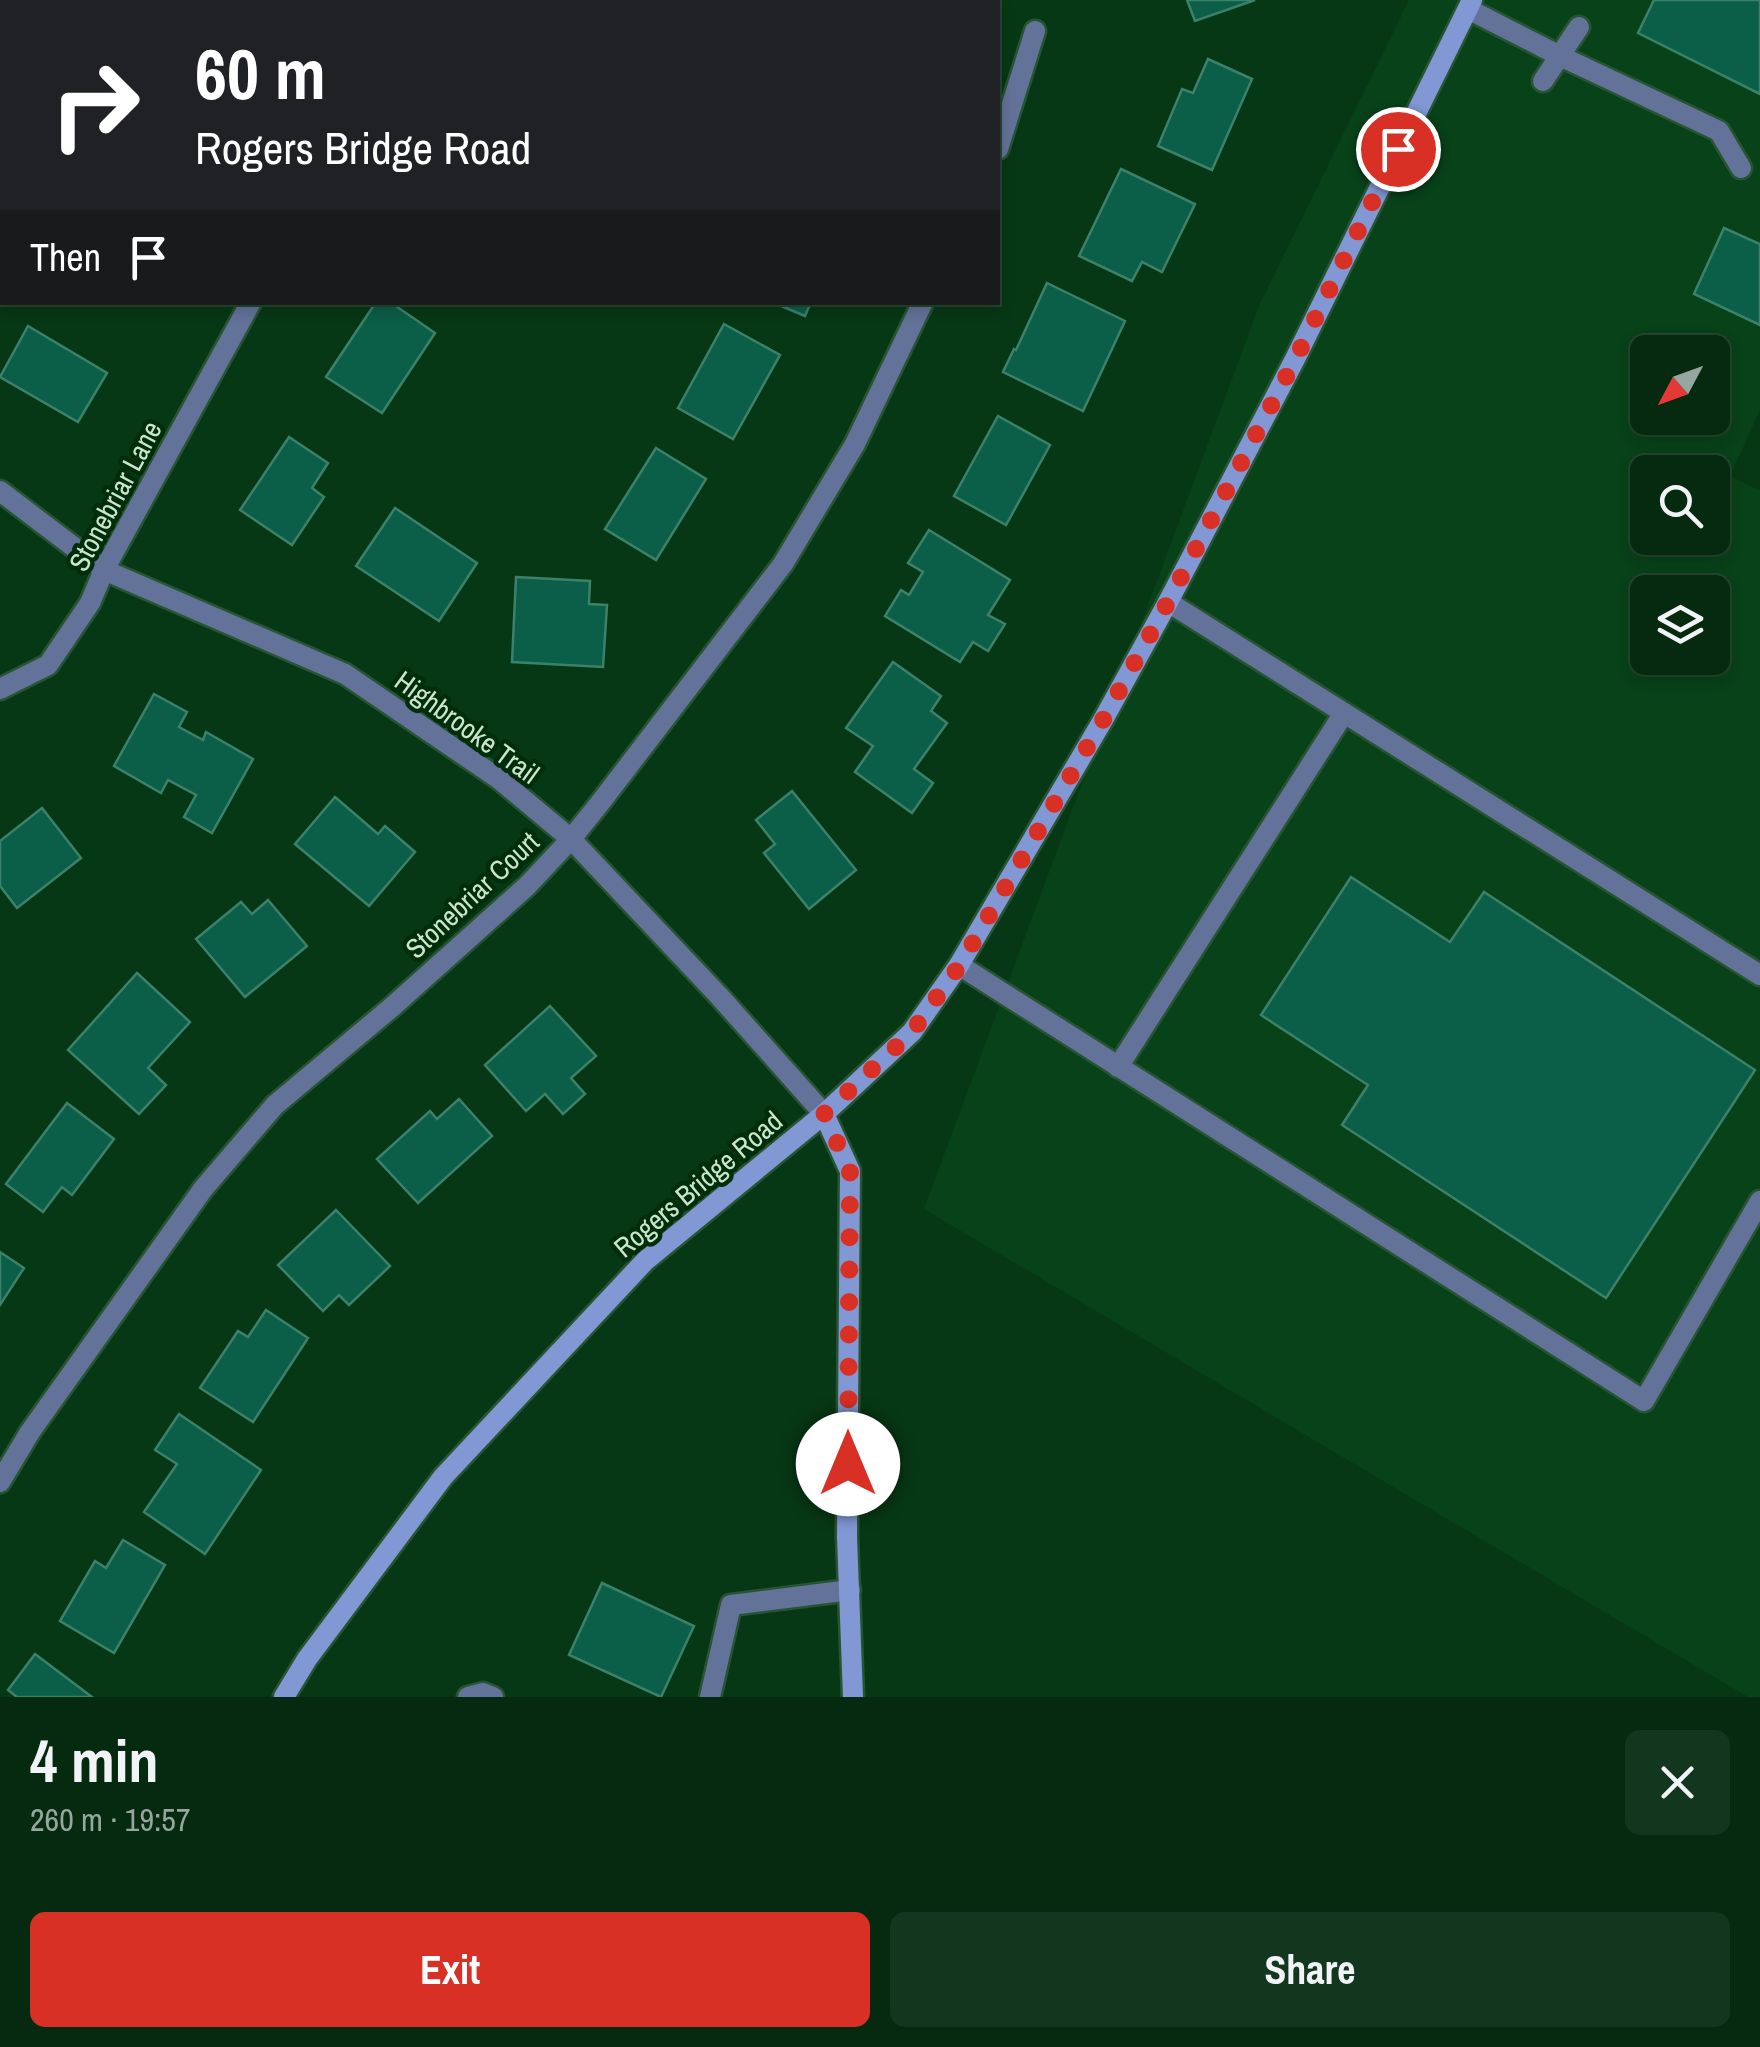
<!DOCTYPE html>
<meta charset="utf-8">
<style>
:root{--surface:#052a10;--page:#13361e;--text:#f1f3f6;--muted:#97a79f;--line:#264630;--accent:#d93025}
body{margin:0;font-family:"Archivo Narrow",sans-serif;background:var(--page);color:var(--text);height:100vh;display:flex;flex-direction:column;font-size:38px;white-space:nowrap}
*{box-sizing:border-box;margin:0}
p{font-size:32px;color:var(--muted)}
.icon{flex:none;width:55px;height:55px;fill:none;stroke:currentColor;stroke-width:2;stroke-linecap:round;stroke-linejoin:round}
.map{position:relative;height:1697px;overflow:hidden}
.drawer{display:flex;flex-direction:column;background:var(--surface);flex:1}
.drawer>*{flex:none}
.guide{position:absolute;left:0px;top:0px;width:1000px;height:305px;box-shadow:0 5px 15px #0003,0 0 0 2px var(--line);background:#202124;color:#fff;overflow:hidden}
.needle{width:65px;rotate:229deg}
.buttons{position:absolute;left:1630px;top:335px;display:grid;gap:20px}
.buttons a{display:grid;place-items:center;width:100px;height:100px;border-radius:15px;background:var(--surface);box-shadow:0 5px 15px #0003,0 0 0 2px var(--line);font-size:50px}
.pin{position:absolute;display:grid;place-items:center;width:85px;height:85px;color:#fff;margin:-42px;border:5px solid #fff;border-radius:50%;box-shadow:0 2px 10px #0007}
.me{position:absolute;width:110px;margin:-55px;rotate:0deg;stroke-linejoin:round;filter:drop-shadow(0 0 8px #0008)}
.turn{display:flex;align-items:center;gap:35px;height:210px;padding:0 30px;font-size:45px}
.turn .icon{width:130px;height:130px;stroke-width:2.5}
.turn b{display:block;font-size:70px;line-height:85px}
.then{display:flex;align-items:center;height:95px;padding:0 30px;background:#0003;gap:20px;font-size:38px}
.round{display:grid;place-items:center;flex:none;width:105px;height:105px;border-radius:15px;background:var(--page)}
.summary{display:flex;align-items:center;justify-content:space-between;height:170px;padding:0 30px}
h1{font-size:60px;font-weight:800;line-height:75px}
.cta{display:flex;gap:20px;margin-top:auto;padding:20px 30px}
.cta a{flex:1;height:115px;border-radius:15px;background:var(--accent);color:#fff;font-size:40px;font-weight:800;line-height:115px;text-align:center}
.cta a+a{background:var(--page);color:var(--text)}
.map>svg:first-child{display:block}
</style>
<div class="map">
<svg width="1760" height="1697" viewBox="0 0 1760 1697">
<rect width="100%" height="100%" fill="#073815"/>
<!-- built -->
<path fill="#084219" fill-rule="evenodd" d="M1409,0h351v410l-30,66 30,15v1206h-12l-824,-488 335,-903zM1648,352h64v66h-64zM1648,472h64v66h-64zM1648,592h64v66h-64z"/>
<!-- building -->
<g fill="#0b5e47" stroke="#3c8169" stroke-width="2.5">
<polygon points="1187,0 1255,0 1195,21"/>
<polygon points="1654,0 1760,0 1760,94 1638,33"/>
<polygon points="0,4 2,5 2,115 0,114"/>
<polygon points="1208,59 1252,79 1212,170 1158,146 1182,89 1193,93"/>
<polygon points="1121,169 1195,204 1162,272 1142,262 1132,281 1079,256"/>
<polygon points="1724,228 1760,244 1760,325 1694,294"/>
<polygon points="1047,283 1125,321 1083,411 1003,372 1014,349 1016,350"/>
<polygon points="376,302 390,302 435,333 382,413 326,377"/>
<polygon points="772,302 811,302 805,316"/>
<polygon points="724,324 780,355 733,439 678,408"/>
<polygon points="28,326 107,373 78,422 0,377"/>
<polygon points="998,416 1050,445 1006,525 954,496"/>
<polygon points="289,437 328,463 312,488 324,497 292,545 240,510"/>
<polygon points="656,448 706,479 656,560 605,529"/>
<polygon points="395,508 477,563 439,621 356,566"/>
<polygon points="929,530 1010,580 988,615 1005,624 988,651 973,642 960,662 885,616 901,590 909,595 923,572 908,563"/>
<polygon points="516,577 590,581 589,604 607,605 603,667 512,662"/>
<polygon points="893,662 941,696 931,711 947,723 914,769 933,783 912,813 855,772 873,746 846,728"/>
<polygon points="154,694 187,712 179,727 203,740 206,732 253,759 212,833 184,817 196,795 168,780 161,793 114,766"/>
<polygon points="792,791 856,870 809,909 764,853 775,844 756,820"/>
<polygon points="335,797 378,834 385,826 415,852 369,906 295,844"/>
<polygon points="42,808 81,858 17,908 0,886 0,841"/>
<polygon points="1351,877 1450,942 1484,892 1755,1070 1606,1298 1342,1125 1368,1085 1261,1015"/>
<polygon points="268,900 307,946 245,997 196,939 241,902 252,914"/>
<polygon points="137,973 190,1022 148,1068 166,1085 139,1114 68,1050"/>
<polygon points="550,1006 596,1056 571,1078 585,1094 563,1114 545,1094 526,1111 485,1065"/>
<polygon points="459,1099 492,1136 418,1203 377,1159 430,1111 437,1119"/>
<polygon points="67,1103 114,1139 72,1195 62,1187 43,1212 6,1184"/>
<polygon points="336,1210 390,1266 349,1305 339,1295 323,1311 278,1265"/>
<polygon points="0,1252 24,1268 0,1305"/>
<polygon points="266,1310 308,1338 253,1422 200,1388 238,1331 248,1337"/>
<polygon points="179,1414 261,1470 205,1554 144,1512 177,1464 155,1450"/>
<polygon points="123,1540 165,1565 114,1653 60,1621 95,1561 106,1568"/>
<polygon points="602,1583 694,1626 661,1697 569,1655"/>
<polygon points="35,1654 92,1697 17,1697 8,1690"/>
</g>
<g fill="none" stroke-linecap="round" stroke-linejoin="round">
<defs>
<g id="lane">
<polyline points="1468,9 1560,56 1719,131 1741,168"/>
<polyline points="1543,81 1579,27"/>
<polyline points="1168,602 1760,975"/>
<polyline points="959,965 1644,1401 1760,1201"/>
<polyline points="1118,1067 1344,713"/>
<polyline points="468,1697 483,1693 493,1697"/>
<polyline points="710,1697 731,1605 850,1590"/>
</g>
<g id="street">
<polyline points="416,2 417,0"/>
<polyline points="998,149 1035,31"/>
<polyline points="0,491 104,570 345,674 499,779 571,839 720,997 824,1114"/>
<polyline points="0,689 48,665 90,603 104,570 251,302"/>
<polyline points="0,1482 30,1432 203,1189 275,1105 392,1007 527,886 571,839 600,803 783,564 855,444 923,302"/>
</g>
<g id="secondary">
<polyline points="824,1114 850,1171 847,1537 853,1697"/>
<polyline points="284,1697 307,1659 443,1477 645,1261 824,1114 912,1032 959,965 1103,720 1168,602 1295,359 1472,0"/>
</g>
</defs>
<!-- lane casing -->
<use href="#lane" stroke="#275433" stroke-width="25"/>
<!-- street casing -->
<use href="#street" stroke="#275433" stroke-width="25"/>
<!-- secondary casing -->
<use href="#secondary" stroke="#275433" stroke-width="25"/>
<!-- lane -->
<use href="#lane" stroke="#637298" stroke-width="20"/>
<!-- street -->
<use href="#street" stroke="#637298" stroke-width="20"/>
<!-- secondary -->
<use href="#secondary" stroke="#8198d5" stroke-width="20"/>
</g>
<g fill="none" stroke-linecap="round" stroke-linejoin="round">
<!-- route -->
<polyline stroke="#d93025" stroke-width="18" stroke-dasharray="0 32.4" points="848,1464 850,1171 824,1114 912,1032 960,965 1103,720 1168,602 1295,360 1398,149"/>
</g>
<g text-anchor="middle" stroke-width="9" stroke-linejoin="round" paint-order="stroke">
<!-- street labels -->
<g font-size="28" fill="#cce5ce" stroke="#002e0a">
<text transform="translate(115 496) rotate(-62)" y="10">Stonebriar Lane</text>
<text transform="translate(467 727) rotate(36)" y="10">Highbrooke Trail</text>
<text transform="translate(472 895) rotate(-43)" y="10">Stonebriar Court</text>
<text transform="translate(698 1184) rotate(-40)" y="10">Rogers Bridge Road</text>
</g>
</g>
</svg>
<div class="buttons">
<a><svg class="needle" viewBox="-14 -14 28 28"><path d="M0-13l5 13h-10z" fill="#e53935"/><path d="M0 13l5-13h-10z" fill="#97a79f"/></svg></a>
<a><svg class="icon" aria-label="search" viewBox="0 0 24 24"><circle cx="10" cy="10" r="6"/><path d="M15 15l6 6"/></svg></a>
<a><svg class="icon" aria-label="layers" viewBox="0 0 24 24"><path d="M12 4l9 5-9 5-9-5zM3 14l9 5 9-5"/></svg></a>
</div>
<div class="pin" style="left:1398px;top:149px;background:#d93025"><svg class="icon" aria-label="arrive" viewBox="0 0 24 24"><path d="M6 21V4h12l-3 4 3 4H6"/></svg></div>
<svg class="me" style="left:848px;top:1464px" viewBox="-20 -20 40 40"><circle r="19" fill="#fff"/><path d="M0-13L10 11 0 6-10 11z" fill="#d93025"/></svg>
<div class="guide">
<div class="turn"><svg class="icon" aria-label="right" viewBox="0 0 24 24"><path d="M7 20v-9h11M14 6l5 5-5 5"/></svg><div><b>60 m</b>Rogers Bridge Road</div></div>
<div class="then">Then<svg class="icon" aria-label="arrive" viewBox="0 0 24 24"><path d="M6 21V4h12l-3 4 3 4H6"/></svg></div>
</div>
</div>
<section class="drawer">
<div class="summary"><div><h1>4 min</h1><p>260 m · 19:57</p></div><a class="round"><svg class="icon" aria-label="close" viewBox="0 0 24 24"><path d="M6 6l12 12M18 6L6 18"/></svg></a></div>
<div class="cta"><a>Exit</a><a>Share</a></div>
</section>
